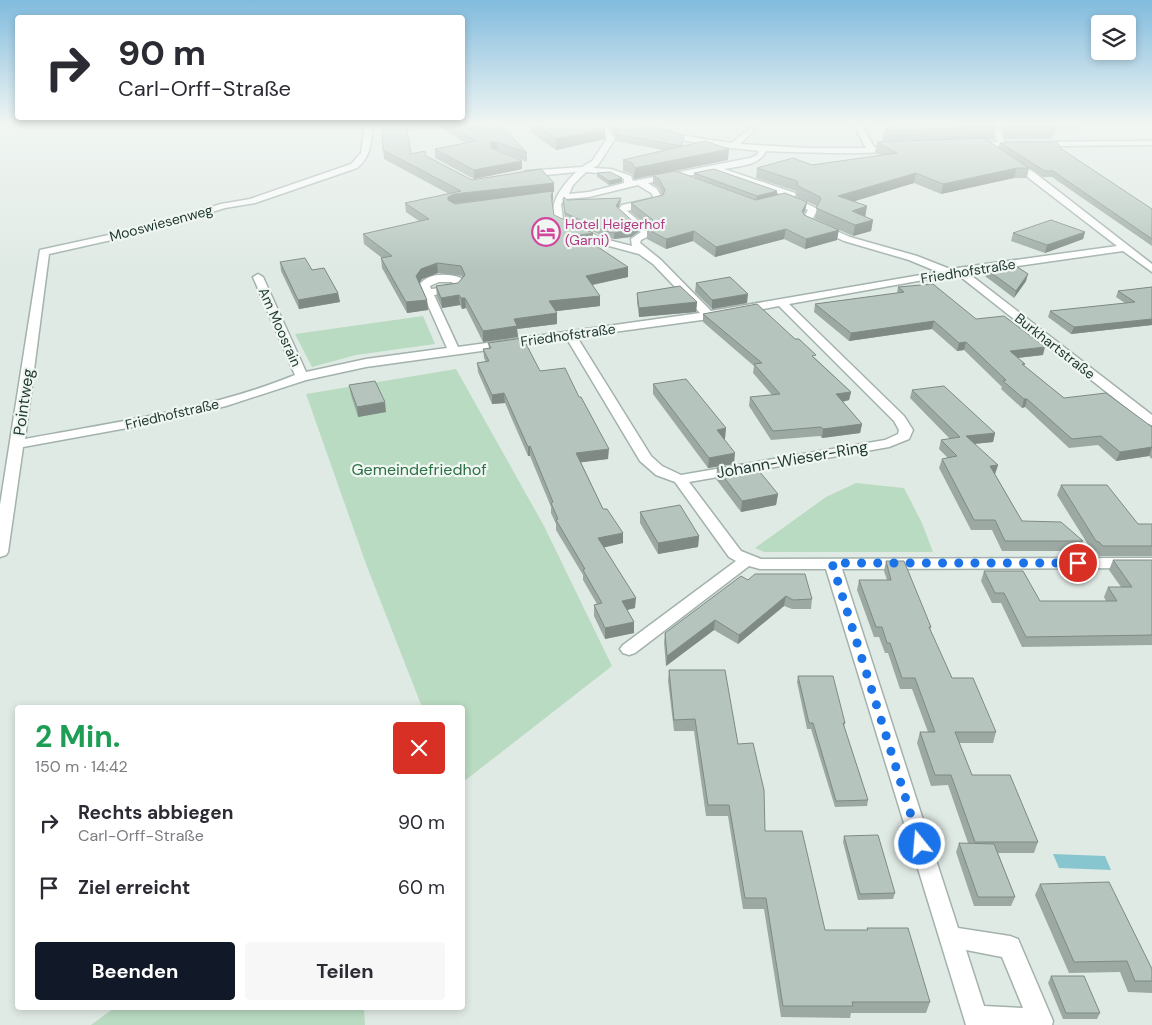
<!DOCTYPE html>
<html lang="de">
<meta charset="utf-8">
<style>
:root{--surface:#fff;--page:#f7f7f7;--text:#2b2b33;--muted:#7c7c81;--accent:#111827}
body{margin:0;font-family:"DM Sans",sans-serif;background:var(--page);color:var(--text);height:100vh;display:flex;flex-direction:column;font-size:19px;white-space:nowrap}
*{box-sizing:border-box;margin:0}
p{font-size:16px;color:var(--muted)}
.icon{flex:none;width:28px;height:28px;fill:none;stroke:currentColor;stroke-width:2;stroke-linecap:round;stroke-linejoin:round}
.map{position:relative;flex:1;overflow:hidden}
.sheet{position:absolute;left:15px;top:705px;width:450px;height:305px;display:flex;flex-direction:column;background:var(--surface);border-radius:5px;box-shadow:0 2px 8px #0003}
.sheet>*{flex:none}
.guide{position:absolute;left:15px;top:15px;width:450px;height:105px;border-radius:5px;box-shadow:0 2px 8px #0003;background:#fff;color:var(--text);overflow:hidden}
.controls{position:absolute;left:1091px;top:15px;display:grid;gap:10px}
.controls a{display:grid;place-items:center;width:45px;height:45px;border-radius:5px;background:var(--surface);box-shadow:0 2px 8px #0003;font-size:25px}
.pin{position:absolute;display:grid;place-items:center;width:42px;height:42px;color:#fff;margin:-21px;border:2px solid #fff;border-radius:50%;box-shadow:0 1px 5px #0007}
.me{position:absolute;width:55px;margin:-28px;rotate:343deg;stroke-linejoin:round;filter:drop-shadow(0 0 4px #0008)}
.turn{display:flex;align-items:center;gap:18px;height:105px;padding:0 20px;font-size:22px}
.turn .icon{width:65px;height:65px;stroke-width:2.5}
.turn b{display:block;font-size:35px;line-height:42px}
.round{display:grid;place-items:center;flex:none;width:52px;height:52px;border-radius:5px;background:var(--page)}
.head{display:flex;align-items:center;justify-content:space-between;height:85px;padding:0 20px}
h1{font-size:30px;font-weight:700;line-height:38px;color:#1e9e55}
.primary-button{display:flex;gap:10px;margin-top:auto;padding:10px 20px}
.primary-button a{flex:1;height:58px;border-radius:5px;background:var(--accent);color:#fff;font-size:20px;font-weight:700;line-height:58px;text-align:center}
.primary-button a+a{background:var(--page);color:var(--text)}
ul{padding:0;list-style:none}
li{display:flex;align-items:center;gap:15px;height:65px;padding:0 20px}
li div{flex:1}
li b{display:block;font-size:19px}
li em{font-style:normal}
.map>svg:first-child{display:block}
</style>
<div class="map">
<svg width="1152" height="1025" viewBox="0 0 1152 1025">
<rect width="100%" height="100%" fill="#e0eae5"/>
<!-- built -->
<polygon fill="#cedad4" points="1004,125 1078,125 1082,134 1007,136"/>
<!-- green -->
<g fill="#b9dbc1">
<polygon points="423,316 435,344 356,355 312,367 295,334"/>
<polygon points="456,369 544,526 612,666 463,782 462,708 422,707 366,564 306,394"/>
<polygon points="856,483 904,488 922,523 933,552 764,552 755,548 826,497"/>
<polygon points="114,1008 364,1008 365,1025 91,1025"/>
</g>
<!-- water -->
<polygon fill="#88c6cf" points="1053,854 1105,856 1111,870 1059,868"/>
<g fill="none" stroke-linecap="round" stroke-linejoin="round">
<defs>
<g id="minor">
<path d="M365,125h8c-2,17 -2,32 -16,43l-102,35 -30,5 -78,24 -98,22 -24,185c90,-17 184,-29 270,-64l-42,-98 5,-3 5,3 43,95 60,-13 81,-11 -28,-63c9,-12 28,-12 42,-7l3,7 -7,7 -23,3 24,52 242,-34 -47,-49 -14,-10 -41,-11 -43,-20c-8,-19 8,-38 21,-51l-50,5 -4,-3 4,-3 56,-4 10,-6 15,-22 -5,-8 2,-6h8l-2,6 5,8 -17,26 -5,3 18,1 20,7 2,5 117,-23 7,-3 2,-4 -36,-4 -61,-10v-4h3l66,10 20,-15 4,2 -15,14 68,4h58l-12,-23h8l12,22h21l4,2c-10,7 -114,3 -133,2 -7,15 -28,15 -42,18l71,24 1,2 -3,2 25,12 -6,11 38,17 67,19 33,13 167,-23 -109,-84 7,-2 20,13 117,91v8l-29,-21 -155,22 184,142v10l-5,-1 -190,-150 -168,30 115,112 9,14 -4,9 -20,8 -200,35 52,69 20,8 391,-1v10l-310,1 116,359 52,8 8,3 35,82 -1,4h-86l-140,-456h-66l-11,-3 -114,87 -6,2 -6,-2 -3,-4 3,-4 113,-84 -7,-4 -54,-75 -19,-7 -16,-14 -73,-122 -201,28 -60,13 -80,26 -66,16 -137,25 -15,105 -2,3 -6,2v-52l40,-255 105,-23 76,-23 29,-5 101,-35 10,-11zM714,171l69,24 -14,5 4,3 12,-3 23,10 -6,11 2,2 40,18 65,19 29,12 -227,39 -50,-51 -21,-17 1,-3 6,-3 4,-6 -24,-20 35,-9 1,-2 -6,-11 -9,-6zM586,172l24,2 14,5v4l-35,9 -20,2 4,-9zM638,185l13,8 3,5 -32,7 -5,6 24,21 -10,7 1,7 -28,-7 -41,-19 -2,-16 4,-5 24,-2zM439,282h13l1,2 -3,3 -19,2 -1,-3zM779,306l115,115 5,9 -1,4 -13,6 -204,35 -19,-9 -11,-10 -74,-119 132,-18zM966,950l36,7 21,51 -39,-2z"/>
<polygon points="992,125 1000,125 1004,142 1152,141 1152,145 970,147 970,143 973,143 997,142"/>
</g>
</defs>
<!-- minor casing -->
<use href="#minor" stroke="#a3b2ac" stroke-width="3"/>
<!-- minor -->
<use href="#minor" fill="#fff" fill-rule="evenodd"/>
</g>
<!-- wall -->
<g fill="#9ca9a3">
<polygon points="436,125 478,125 476,128 527,153 527,162 497,150 522,169 474,179 435,158 435,149 466,143"/>
<polygon points="531,125 603,125 605,129 605,139 556,150 531,133"/>
<polygon points="612,125 641,125 683,144 683,146 728,160 654,175 756,200 807,202 805,211 804,214 837,240 805,249 784,239 715,257 693,241 666,249 647,239 647,229 649,227 631,212 631,203 662,195 659,188 653,184 653,175 634,179 632,174 623,171 623,160 663,150 616,141 616,137 612,131"/>
<polygon points="1002,125 1055,125 1056,127 1052,139 1005,139"/>
<polygon points="996,127 994,139 986,140 998,148 1000,143 1060,148 1152,209 1152,246 1052,177 1043,177 1029,168 1027,178 1014,178 941,194 914,183 853,201 867,206 865,217 873,220 871,231 853,236 815,219 817,206 797,197 796,191 756,178 757,168 812,165 881,155 875,152 877,142 882,142 884,131"/>
<polygon points="383,150 426,156 472,180 554,183 554,192 553,192 553,200 552,202 554,215 593,243 592,243 628,277 593,285 600,306 556,311 557,324 517,329 518,337 483,342 466,308 462,309 460,305 442,308 437,297 436,286 458,283 462,278 462,276 438,273 422,279 420,283 427,300 428,310 407,313 382,268 381,258 382,258 364,244 363,234 419,221 406,212 405,203 449,194 384,159"/>
<polygon points="597,173 622,182 609,185 597,177"/>
<polygon points="694,173 777,191 777,195 756,200 694,177"/>
<polygon points="621,198 620,204 618,208 638,232 631,237 614,239 605,237 565,219 563,199 567,200"/>
<polygon points="1085,232 1083,239 1045,253 1011,241 1013,233"/>
<polygon points="280,262 312,270 338,293 340,302 299,309 281,271"/>
<polygon points="986,269 1026,281 1014,298 985,276"/>
<polygon points="696,283 747,303 712,309 695,292"/>
<polygon points="898,287 976,319 1043,355 1018,358 1025,364 1024,366 1064,398 1152,427 1152,459 1149,456 1116,461 1098,445 1069,448 1025,407 1022,408 1001,389 1002,387 964,350 957,351 932,329 849,341 814,312 815,304 897,293"/>
<polygon points="1152,287 1152,325 1071,334 1048,317 1050,311 1125,303 1116,297 1118,291"/>
<polygon points="637,293 697,302 696,312 639,317 637,302"/>
<polygon points="703,314 815,358 851,392 849,400 843,402 862,424 860,433 822,438 820,436 771,440 749,406 750,397 772,395 753,373 754,366 703,322"/>
<polygon points="488,343 540,371 608,459 581,462 603,509 623,533 623,543 604,547 635,608 627,610 634,633 605,639 594,616 594,605 597,604 583,580 583,575 556,530 556,524 551,513 551,507 530,456 528,456 505,403 492,404 478,372 477,363 486,362 484,358 483,349 489,348"/>
<polygon points="653,384 726,428 724,439 734,464 708,468 653,394"/>
<polygon points="349,385 386,412 358,417 351,395"/>
<polygon points="912,390 995,433 993,442 974,444 998,465 995,474 1022,521 1083,541 1079,551 1002,551 992,530 971,530 939,468 942,459 948,458 939,449 941,440 950,439 910,398"/>
<polygon points="717,468 750,473 778,494 776,505 741,512 716,479"/>
<polygon points="1061,485 1138,524 1152,524 1152,556 1099,556 1096,551 1092,551 1057,495"/>
<polygon points="640,512 699,536 698,547 658,554 640,523"/>
<polygon points="1113,560 1152,560 1152,645 1022,647 1001,603 992,603 981,581 984,571 1040,601 1106,601 1104,597 1108,587 1121,587 1109,570"/>
<polygon points="886,561 931,627 930,630 952,678 996,732 993,743 959,743 972,775 1038,842 1034,853 998,853 1015,897 1011,906 974,906 956,852 959,843 968,843 948,785 931,786 917,743 920,732 928,732 912,689 900,689 888,653 885,653 879,637 874,637 857,590 859,580 887,580 884,571"/>
<polygon points="748,580 812,599 811,609 792,609 784,606 738,644 714,630 666,666 664,643 665,633"/>
<polygon points="669,670 738,744 765,831 825,930 867,930 867,928 930,1002 926,1013 851,1013 850,1018 781,1017 764,909 743,909 728,816 706,816 694,731 674,731 668,681"/>
<polygon points="798,676 845,723 844,727 868,800 867,806 835,807 811,729 807,729 797,682"/>
<polygon points="844,836 895,893 893,899 858,900 843,842"/>
<polygon points="1040,884 1152,969 1152,993 1128,992 1120,972 1069,973 1035,895"/>
<polygon points="1051,976 1100,1013 1097,1019 1063,1019 1048,983"/>
</g>
<!-- shaded-wall -->
<g fill="#7f8a85">
<polygon points="473,125 478,125 471,138 470,129"/>
<polygon points="605,129 605,139 556,150 556,139"/>
<polygon points="491,142 497,142 497,150 491,148"/>
<polygon points="729,149 728,160 634,179 635,168"/>
<polygon points="522,161 522,169 474,179 474,170"/>
<polygon points="1017,168 1014,178 941,194 943,184"/>
<polygon points="916,173 914,183 836,207 838,196"/>
<polygon points="622,178 622,182 609,185 609,181"/>
<polygon points="554,183 554,192 553,192 553,200 551,204 551,195 553,192 455,203 449,206 448,197 454,194"/>
<polygon points="777,191 777,195 756,200 757,196"/>
<polygon points="621,198 620,204 616,212 616,206"/>
<polygon points="807,202 805,211 800,220 802,211"/>
<polygon points="867,206 865,217 852,211"/>
<polygon points="873,220 871,231 853,236 855,225"/>
<polygon points="638,226 638,232 631,237 614,239 614,233"/>
<polygon points="786,229 784,239 715,257 716,247"/>
<polygon points="839,230 837,240 805,249 806,239"/>
<polygon points="694,231 693,241 666,249 666,239"/>
<polygon points="1085,232 1083,239 1045,253 1047,245"/>
<polygon points="593,233 593,243 580,245 580,235"/>
<polygon points="437,263 438,273 422,279 417,286 416,276 421,269"/>
<polygon points="628,267 628,277 586,286 586,276"/>
<polygon points="1028,274 1026,281 1014,298 1016,291"/>
<polygon points="338,293 340,302 299,309 298,300"/>
<polygon points="748,294 747,303 712,309 712,300"/>
<polygon points="459,295 460,305 442,308 441,298"/>
<polygon points="600,296 600,306 549,312 549,301"/>
<polygon points="461,298 465,298 466,308 462,309"/>
<polygon points="427,300 428,310 407,313 406,302"/>
<polygon points="697,302 696,312 639,317 639,308"/>
<polygon points="557,313 557,324 517,329 518,337 483,342 483,331 514,319"/>
<polygon points="1152,319 1152,325 1071,334 1074,327"/>
<polygon points="934,321 932,329 849,341 851,333"/>
<polygon points="966,342 964,350 957,351 959,343"/>
<polygon points="1045,347 1043,355 1008,359 1010,351"/>
<polygon points="851,392 849,400 835,403 836,394"/>
<polygon points="504,393 505,403 492,404 492,395"/>
<polygon points="1024,399 1027,399 1025,407 1022,408"/>
<polygon points="385,402 386,412 358,417 357,407"/>
<polygon points="862,424 860,433 822,438 823,429"/>
<polygon points="726,428 725,439 716,440 717,430"/>
<polygon points="995,433 993,442 963,445 966,436"/>
<polygon points="530,446 530,456 528,456 528,447"/>
<polygon points="1152,447 1149,456 1116,461 1120,452"/>
<polygon points="609,449 608,459 576,463 576,453"/>
<polygon points="735,453 734,464 708,468 709,458"/>
<polygon points="998,465 995,474 990,466"/>
<polygon points="778,494 776,505 741,512 742,501"/>
<polygon points="623,533 623,543 598,549 598,538"/>
<polygon points="699,536 698,547 658,554 658,543"/>
<polygon points="786,596 784,606 738,644 739,635"/>
<polygon points="636,598 635,608 622,611 622,601"/>
<polygon points="715,620 714,630 666,666 667,656"/>
<polygon points="634,622 634,633 605,639 605,628"/>
</g>
<!-- building -->
<g fill="#b5c5be" stroke="#7f8a85">
<polygon points="382,125 406,125 411,154 425,151 426,156 472,180 541,169 554,183 454,194 448,197 448,200 455,204 553,191 551,195 554,215 593,233 580,235 628,267 586,276 600,296 549,301 557,313 514,319 517,326 483,331 465,298 461,298 459,295 441,298 436,286 458,283 465,275 461,266 437,263 421,269 416,276 427,300 406,302 381,258 392,256 363,234 429,219 405,203 461,191 383,150"/>
<polygon points="449,125 473,125 470,129 488,125 501,125 527,153 497,142 491,142 491,148 522,161 474,170 435,149 476,141"/>
<polygon points="535,125 603,125 605,129 556,139"/>
<polygon points="613,125 641,125 669,131 684,136 681,146 616,134 617,131"/>
<polygon points="892,125 996,125 996,127 884,131 888,130 886,130"/>
<polygon points="1008,125 1055,125 1056,127 1008,127"/>
<polygon points="984,138 1029,168 1017,168 943,184 916,173 838,196 867,206 852,211 873,220 855,225 816,208 821,199 820,197 798,186 797,181 757,168 793,158 812,165 897,153 877,142"/>
<polygon points="705,141 729,149 635,168 632,163 623,160"/>
<polygon points="1057,142 1060,148 1152,209 1152,239 1053,171 1045,171 1000,143"/>
<polygon points="714,169 777,191 757,196 694,173"/>
<polygon points="676,171 756,200 785,193 807,202 802,211 804,215 839,230 806,239 786,229 716,247 694,231 666,239 647,229 653,220 631,203 663,195 665,190 659,179 653,175"/>
<polygon points="610,172 622,178 609,181 597,173"/>
<polygon points="564,197 567,200 621,198 616,206 638,226 631,230 614,233 605,231 565,213 563,199"/>
<polygon points="1051,220 1085,232 1047,245 1013,233"/>
<polygon points="305,258 312,270 324,268 338,293 298,300 280,262"/>
<polygon points="1016,266 1028,274 1016,291 986,269"/>
<polygon points="730,277 748,294 712,300 696,283"/>
<polygon points="933,284 976,319 1004,316 1045,347 1010,351 1025,364 1022,364 1064,398 1106,393 1152,427 1152,447 1120,452 1101,436 1072,439 1027,399 1024,399 1003,381 1006,380 966,342 959,343 934,321 851,333 815,304 904,292 898,287"/>
<polygon points="680,286 697,302 639,308 637,293"/>
<polygon points="1152,287 1152,319 1074,327 1050,311 1135,302 1118,291"/>
<polygon points="757,304 795,339 799,339 816,355 812,356 851,392 836,394 862,424 823,429 821,427 773,431 750,397 780,394 754,364 762,363 703,314"/>
<polygon points="523,338 540,371 565,368 579,397 581,397 609,449 576,453 603,509 607,509 623,533 598,538 636,598 622,601 634,622 605,628 594,605 602,603 583,570 585,569 556,520 558,519 551,503 553,502 530,446 528,447 504,393 492,395 477,363 489,361 483,349 491,348 488,343"/>
<polygon points="686,379 726,428 717,430 735,453 709,458 653,384"/>
<polygon points="375,381 385,402 357,407 349,385"/>
<polygon points="944,386 995,433 966,436 998,465 990,466 1022,521 1061,522 1083,541 1005,541 995,520 974,520 942,459 957,456 941,440 960,437 912,390"/>
<polygon points="743,464 750,473 759,471 778,494 742,501 717,468"/>
<polygon points="1061,485 1107,485 1138,524 1152,524 1152,546 1103,546 1099,542 1096,541"/>
<polygon points="680,505 699,536 658,543 640,512"/>
<polygon points="1113,560 1152,560 1152,635 1026,637 1004,593 995,593 984,571 1023,571 1040,601 1117,601 1108,587 1132,587"/>
<polygon points="886,561 904,561 931,627 929,627 952,678 973,678 996,732 955,732 972,775 1010,775 1038,842 975,842 951,775 935,775 920,732 935,732 915,678 902,678 890,643 887,643 882,627 876,627 859,580 891,580"/>
<polygon points="755,574 805,574 812,599 793,600 786,596 739,635 715,620 667,656 665,633 741,576 748,580"/>
<polygon points="669,670 725,670 738,744 753,743 759,769 764,790 765,831 802,831 825,930 868,930 867,928 908,928 930,1002 852,1002 853,1006 783,1006 766,898 745,898 729,805 708,805 695,719 674,720"/>
<polygon points="798,676 833,676 845,723 843,723 868,800 836,801 813,723 809,723"/>
<polygon points="878,835 895,893 860,894 844,836"/>
<polygon points="959,843 994,844 1015,897 978,897"/>
<polygon points="1109,882 1152,969 1152,981 1135,981 1127,961 1074,962 1040,884"/>
<polygon points="1051,976 1084,976 1100,1013 1066,1013"/>
</g>
<!-- sky -->
<linearGradient id="sky" x2="0" y2="1"><stop stop-color="#81bbde"/><stop offset="0.46" stop-color="#f1f6f3"/><stop offset="1" stop-color="#f1f6f3" stop-opacity="0"/></linearGradient>
<rect width="1152" height="269" fill="url(#sky)"/>
<g fill="none" stroke-linecap="round" stroke-linejoin="round">
<!-- route -->
<polyline stroke="#1a73e8" stroke-width="9" stroke-dasharray="0 16.2" points="920,844 832,563 1078,563"/>
</g>
<!-- icons -->
<defs>
<symbol id="hotel-ring" viewBox="-11 -11 22 22"><circle r="9.5" fill="#f0f7f3" stroke="#d1479c" stroke-width="1.5"/><path d="M-6-4.5h1.5V1H6V5H4.5V3h-9V5H-6ZM-4 0a1.8 1.8 0 1 1 3.6 0ZM.5 0V-2.5h3Q6-2.5 6 0Z" fill="#d1479c"/></symbol>
</defs>
<g fill-rule="evenodd">
<use href="#hotel-ring" x="530" y="216" width="32" height="32"/>
</g>
<g text-anchor="middle" stroke-width="4.5" stroke-linejoin="round" paint-order="stroke">
<!-- far-street labels -->
<g font-size="14" fill="#213a32" stroke="#f0f7f3">
<text transform="translate(161 223) rotate(-15)" y="5">Mooswiesenweg</text>
<text transform="translate(968 271) rotate(-9)" y="5">Friedhofstraße</text>
<text transform="translate(280 327) rotate(66)" y="5">Am Moosrain</text>
<text transform="translate(568 335) rotate(-8)" y="5">Friedhofstraße</text>
<text transform="translate(1055 346) rotate(38)" y="5">Burkhartstraße</text>
<text transform="translate(172 414) rotate(-13)" y="5">Friedhofstraße</text>
</g>
<!-- far-hotel labels -->
<g font-size="14" fill="#b23c85" stroke="#f0f7f3" text-anchor="start">
<text x="565" y="229">Hotel Heigerhof<tspan x="565" dy="16">(Garni)</tspan></text>
</g>
<!-- street labels -->
<g font-size="16" fill="#213a32" stroke="#f0f7f3">
<text transform="translate(23 402) rotate(-82)" y="6">Pointweg</text>
<text transform="translate(792 459) rotate(-10)" y="6">Johann-Wieser-Ring</text>
</g>
<!-- park labels -->
<g font-size="16" fill="#2c7044" stroke="#f0f7f3">
<text x="419" y="475">Gemeindefriedhof</text>
</g>
</g>
</svg>
<div class="controls">
<a><svg class="icon" aria-label="layers" viewBox="0 0 24 24"><path d="M12 4l9 5-9 5-9-5zM3 14l9 5 9-5"/></svg></a>
</div>
<div class="pin" style="left:1078px;top:563px;background:#d93025"><svg class="icon" aria-label="arrive" viewBox="0 0 24 24"><path d="M6 21V4h12l-3 4 3 4H6"/></svg></div>
<svg class="me" style="left:920px;top:844px" viewBox="-20 -20 40 40"><circle r="17" fill="#1a73e8" stroke="#fff" stroke-width="3"/><path d="M0-11L8 9 0 5-8 9z" fill="#fff"/></svg>
<div class="guide">
<div class="turn"><svg class="icon" aria-label="right" viewBox="0 0 24 24"><path d="M7 20v-9h11M14 6l5 5-5 5"/></svg><div><b>90 m</b>Carl-Orff-Straße</div></div>
</div>
<section class="sheet">
<div class="head"><div><h1>2 Min.</h1><p>150 m · 14:42</p></div><a class="round" style="background:#d93025;color:#fff"><svg class="icon" aria-label="close" viewBox="0 0 24 24"><path d="M6 6l12 12M18 6L6 18"/></svg></a></div>
<ul>
<li><svg class="icon" aria-label="right" viewBox="0 0 24 24"><path d="M7 20v-9h11M14 6l5 5-5 5"/></svg><div><b>Rechts abbiegen</b><p>Carl-Orff-Straße</p></div><em>90 m</em></li>
<li><svg class="icon" aria-label="arrive" viewBox="0 0 24 24"><path d="M6 21V4h12l-3 4 3 4H6"/></svg><div><b>Ziel erreicht</b></div><em>60 m</em></li>
</ul>
<div class="primary-button"><a>Beenden</a><a>Teilen</a></div>
</section>
</div>
